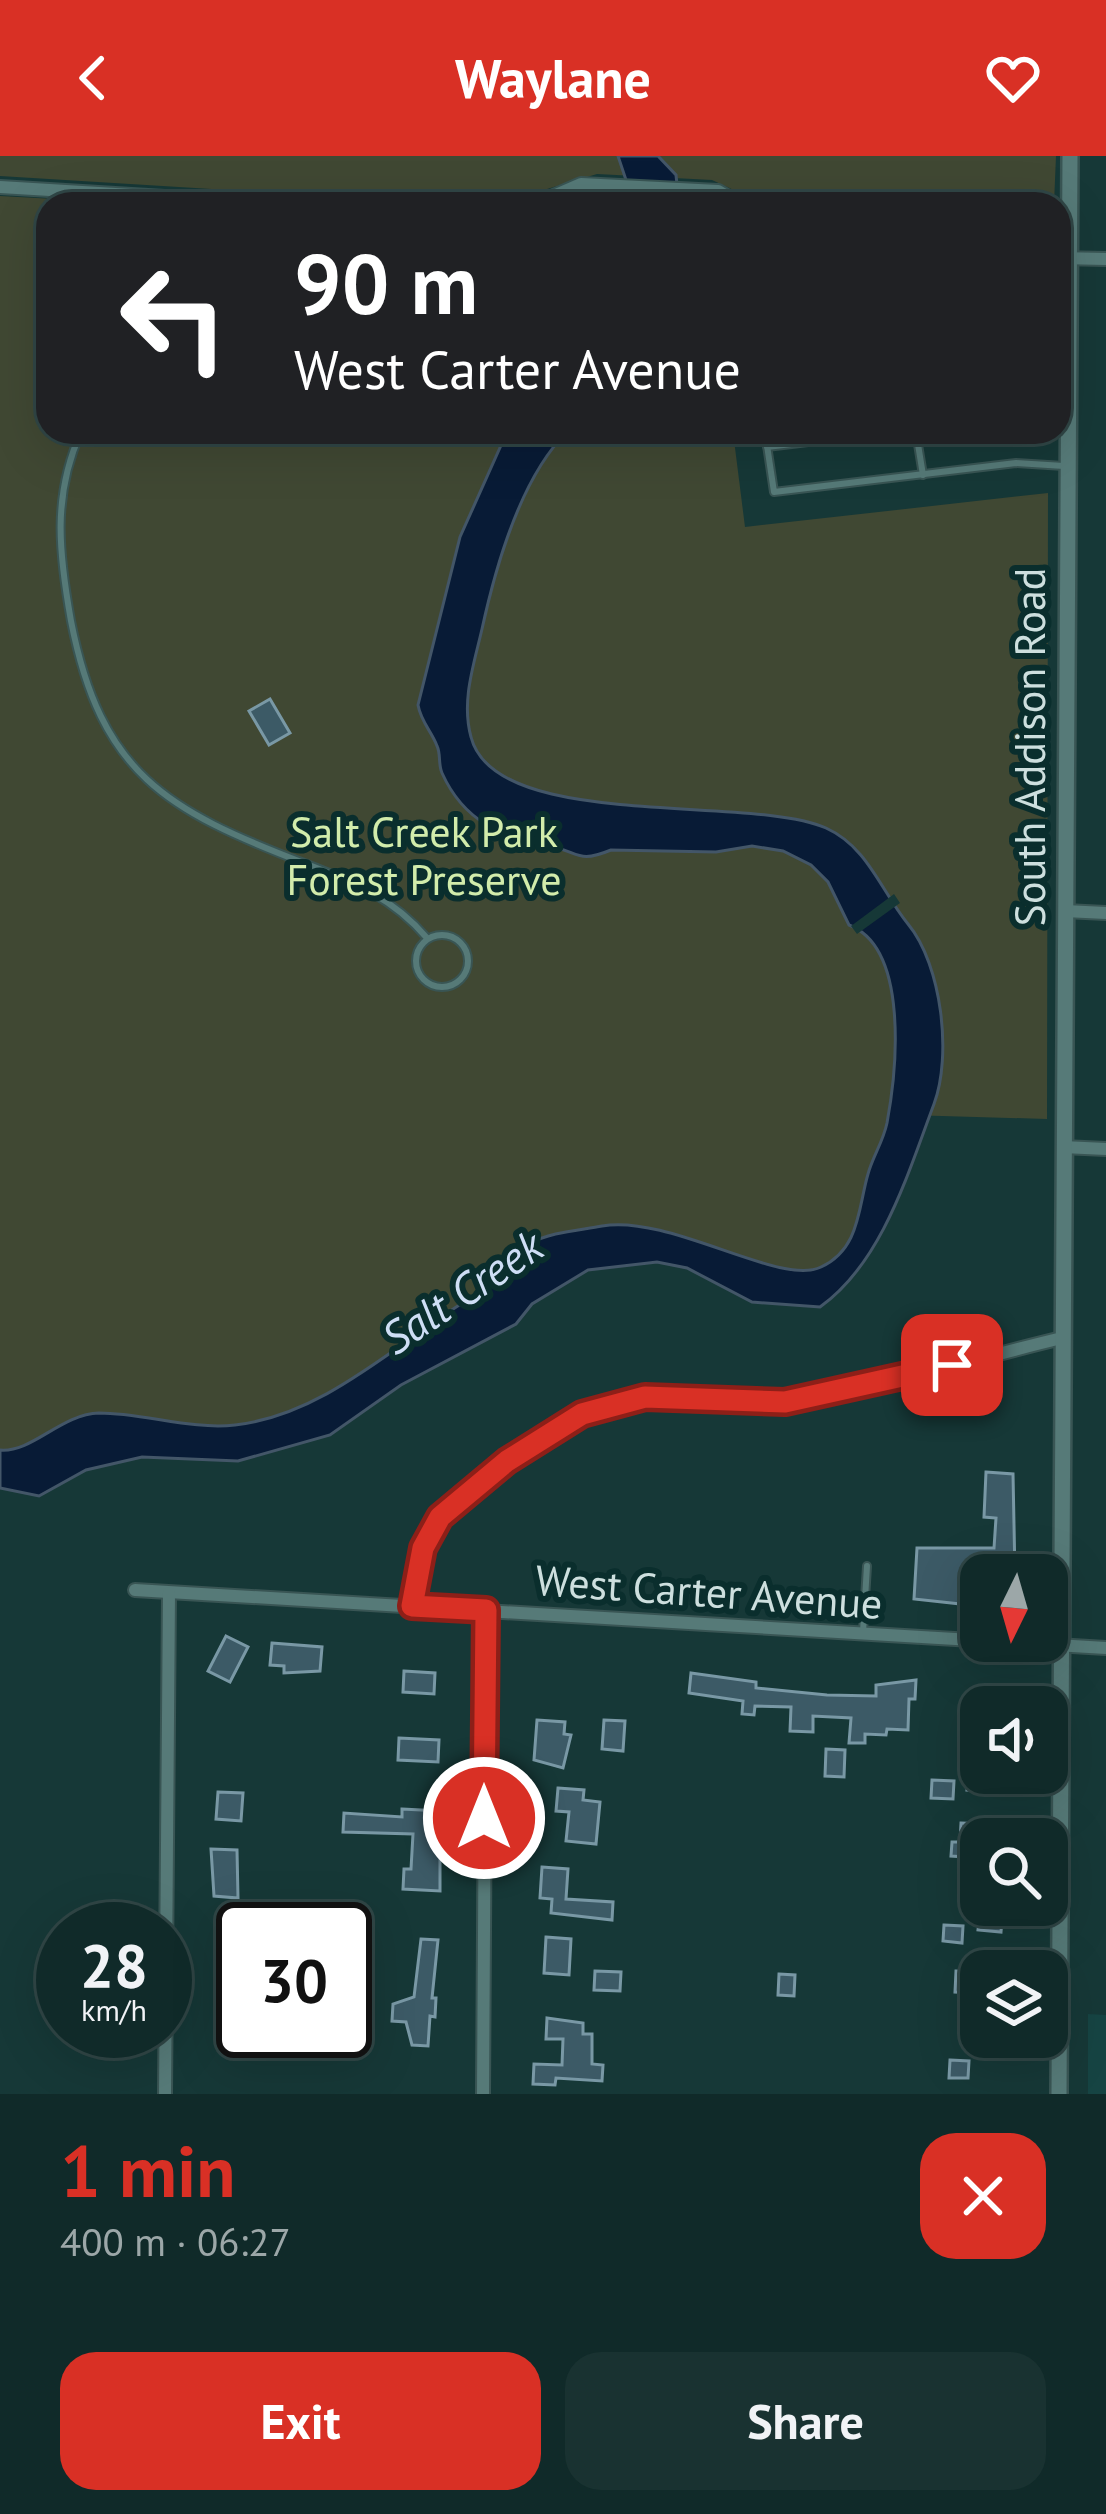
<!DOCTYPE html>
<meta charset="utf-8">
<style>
:root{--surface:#102a29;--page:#193231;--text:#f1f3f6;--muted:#9ca7a8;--line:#304646;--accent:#d93025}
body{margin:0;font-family:"PT Sans",sans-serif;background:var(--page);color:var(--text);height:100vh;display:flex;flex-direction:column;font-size:45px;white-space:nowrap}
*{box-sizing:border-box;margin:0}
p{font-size:39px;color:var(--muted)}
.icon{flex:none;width:66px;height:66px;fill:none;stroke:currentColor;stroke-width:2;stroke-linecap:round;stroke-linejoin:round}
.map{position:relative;height:1938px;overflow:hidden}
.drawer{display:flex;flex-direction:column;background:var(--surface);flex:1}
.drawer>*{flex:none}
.banner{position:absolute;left:36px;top:36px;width:1035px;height:252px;border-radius:36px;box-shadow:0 12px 48px #0002,0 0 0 3px var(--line);background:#202124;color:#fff;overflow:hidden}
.needle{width:78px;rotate:185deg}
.tools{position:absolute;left:960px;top:1398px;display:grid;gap:24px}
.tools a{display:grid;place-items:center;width:108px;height:108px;border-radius:24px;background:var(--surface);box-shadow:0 12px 48px #0002,0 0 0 3px var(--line);font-size:60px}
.speed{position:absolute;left:36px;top:1746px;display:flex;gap:24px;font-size:60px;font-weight:700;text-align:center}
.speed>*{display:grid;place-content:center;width:156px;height:156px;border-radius:50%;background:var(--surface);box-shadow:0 12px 48px #0002,0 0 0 3px var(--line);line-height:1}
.speed small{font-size:30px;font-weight:400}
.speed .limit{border:6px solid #111;border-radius:18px;background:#fff;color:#111}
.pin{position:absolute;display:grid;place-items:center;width:102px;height:102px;color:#fff;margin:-51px;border-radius:24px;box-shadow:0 6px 18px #0006}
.me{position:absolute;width:132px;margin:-66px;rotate:0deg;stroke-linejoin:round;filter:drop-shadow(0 0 9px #0008)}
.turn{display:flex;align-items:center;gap:42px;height:252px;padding:0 60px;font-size:54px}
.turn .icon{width:156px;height:156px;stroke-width:2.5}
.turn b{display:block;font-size:84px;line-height:102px}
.round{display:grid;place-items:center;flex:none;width:126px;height:126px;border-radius:36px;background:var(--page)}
.head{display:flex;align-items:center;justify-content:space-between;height:204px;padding:0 60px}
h1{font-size:72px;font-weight:600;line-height:90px;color:var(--accent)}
.primary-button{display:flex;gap:24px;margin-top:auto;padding:24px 60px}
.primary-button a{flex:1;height:138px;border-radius:36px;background:var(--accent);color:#fff;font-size:48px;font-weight:600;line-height:138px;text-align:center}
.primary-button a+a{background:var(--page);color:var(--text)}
header{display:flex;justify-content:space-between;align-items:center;height:156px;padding:0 60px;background:var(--accent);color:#fff;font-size:54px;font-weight:600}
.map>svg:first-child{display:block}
</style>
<header><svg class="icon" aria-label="back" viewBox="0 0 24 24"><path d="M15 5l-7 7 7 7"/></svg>Waylane<svg class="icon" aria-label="heart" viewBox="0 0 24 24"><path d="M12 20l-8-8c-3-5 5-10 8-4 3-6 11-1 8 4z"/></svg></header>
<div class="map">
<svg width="1106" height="1938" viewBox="0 0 1106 1938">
<rect width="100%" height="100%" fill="#163837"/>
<!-- built -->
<polygon fill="#164443" points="1088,1858 1106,1859 1106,1938 1088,1938"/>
<!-- green -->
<g fill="#404833">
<polygon points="0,0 1056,0 1054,48 764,48 712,24 597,18 497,48 455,48 0,20"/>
<polygon points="591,38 703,44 704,48 565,48"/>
<polygon points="0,40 146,48 48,48 48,276 733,276 745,371 1048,337 1047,963 908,959 857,1099 797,1130 623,1085 277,1273 0,1310"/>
</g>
<!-- water -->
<g fill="#081b36" stroke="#435668" stroke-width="3">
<polygon points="618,0 658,0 676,19 679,48 634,48"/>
<path d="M507,276h60c-46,45 -71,133 -85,197 -8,35 -21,72 -11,108 24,95 280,57 355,91 42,19 55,63 82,96 34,41 44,132 26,180 -26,69 -52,159 -114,203l-68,-5 -65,-34 -30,-6 -69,8 -56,34 -16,20 -115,61 -71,50 -92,26 -96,-4 -56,13 -47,26 -39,-8v-38c32,3 61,-36 99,-37 45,0 92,17 136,12 88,-10 159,-79 229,-123 25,-15 43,-43 68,-59 16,-11 50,-13 70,-17 68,-12 178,61 219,41 39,-18 37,-59 47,-93 5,-18 15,-32 19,-51 10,-54 22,-175 -38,-198l-21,-43 -17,-17 -28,-14 -31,-5 -36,6 -105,-2c-34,14 -31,2 -61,-4 -48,-9 -86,-24 -108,-73 -4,-9 -1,-19 -5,-27 -5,-14 -16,-24 -19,-41l42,-168z"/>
</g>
<!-- pier -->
<polygon fill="#163837" points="894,738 900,747 857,778 851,770"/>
<!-- building -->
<g fill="#3c5a66" stroke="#7998a5" stroke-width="3">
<polygon points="270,543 290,577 269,589 249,555"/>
<polygon points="986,1316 1013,1318 1015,1419 994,1419 995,1405 972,1403 970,1449 914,1443 917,1392 994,1392 996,1362 984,1361"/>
<polygon points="226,1480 248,1491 230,1526 208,1515"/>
<polygon points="272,1487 322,1491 320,1515 284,1517 284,1510 270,1509"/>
<polygon points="404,1515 435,1517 434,1538 403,1536"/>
<polygon points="691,1517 756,1526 756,1532 827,1539 876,1540 876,1529 916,1524 915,1543 909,1543 908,1574 887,1573 886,1579 865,1578 865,1587 849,1587 851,1562 813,1560 813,1576 790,1575 791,1551 755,1550 754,1559 742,1558 743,1545 689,1537"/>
<polygon points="968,1544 981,1545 981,1569 966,1568"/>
<polygon points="537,1564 565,1566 564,1578 571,1579 563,1612 534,1604"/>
<polygon points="604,1564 625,1565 623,1595 602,1593"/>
<polygon points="972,1577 981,1577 981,1617 989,1617 988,1635 967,1634"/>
<polygon points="399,1582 439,1584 438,1606 398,1604"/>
<polygon points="826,1593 845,1594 844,1621 825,1620"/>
<polygon points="932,1624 954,1625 953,1643 931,1642"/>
<polygon points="558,1632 584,1634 583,1644 600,1646 596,1688 566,1685 569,1656 556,1655"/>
<polygon points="218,1636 243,1637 241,1665 216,1663"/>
<polygon points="402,1653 440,1655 440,1735 403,1733 404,1713 411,1713 413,1678 343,1676 344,1657 402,1661"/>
<polygon points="961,1667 986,1668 981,1702 951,1700 952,1686 960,1686"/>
<polygon points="211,1693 237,1694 238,1742 214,1740"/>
<polygon points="542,1711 568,1713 566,1743 613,1746 612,1764 551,1757 552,1743 540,1742"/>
<polygon points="981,1749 1003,1749 1001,1776 978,1774"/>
<polygon points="224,1767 242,1769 235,1826 243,1826 240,1879 219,1877 220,1860 215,1859 216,1839 222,1839"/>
<polygon points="944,1769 963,1770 962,1787 943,1785"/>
<polygon points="546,1781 571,1783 569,1819 544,1817"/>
<polygon points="421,1783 438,1784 432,1842 436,1842 435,1861 430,1860 428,1890 412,1889 406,1866 392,1865 393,1848 414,1841"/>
<polygon points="595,1815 621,1816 620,1835 594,1834"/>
<polygon points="956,1815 976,1816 974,1837 955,1836"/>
<polygon points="779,1818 795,1819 794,1840 778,1839"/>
<polygon points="547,1862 583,1867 583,1878 592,1878 592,1908 603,1909 602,1925 556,1922 555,1929 533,1928 534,1908 562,1909 563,1883 546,1883"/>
<polygon points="970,1863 981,1864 981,1890 967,1889"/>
<polygon points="950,1904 969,1905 968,1922 949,1922"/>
</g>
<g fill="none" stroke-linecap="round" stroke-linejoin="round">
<defs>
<g id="service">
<path d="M81,276c-29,64 -22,122 -10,189 30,153 95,189 233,242 49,19 88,34 123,75"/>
<polyline points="765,276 774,336 1016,307 1064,310"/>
<polyline points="916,276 923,319"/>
<polyline points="767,291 890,276"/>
<circle cx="442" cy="805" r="26"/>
<polyline points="863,1476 867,1410"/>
</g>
<g id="minor">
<polyline points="0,31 281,48"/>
<polyline points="535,48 581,28 718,35 740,48"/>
<polyline points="1059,102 1106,103"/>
<polyline points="1065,755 1106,757"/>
<polyline points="1063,991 1106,993"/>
<polyline points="135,1434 1106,1492"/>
<path d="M412,1450c5,-24 6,-50 17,-72 28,-56 157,-134 220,-137 52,-2 102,11 155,3 87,-13 172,-42 258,-62"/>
<polyline points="165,1938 169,1437"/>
<polyline points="483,1938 486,1454"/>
</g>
<polyline id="tertiary" points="1059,1938 1070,0"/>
</defs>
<!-- service casing -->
<use href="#service" stroke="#395554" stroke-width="10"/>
<!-- minor casing -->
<use href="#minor" stroke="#395554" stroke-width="16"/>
<!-- tertiary casing -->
<use href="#tertiary" stroke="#395554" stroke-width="20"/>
<!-- service -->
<use href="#service" stroke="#567a78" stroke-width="6"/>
<!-- minor -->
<use href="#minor" stroke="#567a78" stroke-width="12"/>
<!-- tertiary -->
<use href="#tertiary" stroke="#567a78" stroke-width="15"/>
</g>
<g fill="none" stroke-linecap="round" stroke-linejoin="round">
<defs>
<polyline id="route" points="484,1662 486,1454 412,1450 423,1392 440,1361 507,1305 582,1258 645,1241 785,1246 952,1209"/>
</defs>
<!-- route casing -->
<use href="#route" stroke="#8d1f18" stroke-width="30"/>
<!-- route -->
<use href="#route" stroke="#d93025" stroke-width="21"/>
</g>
<g text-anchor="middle" stroke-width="12" stroke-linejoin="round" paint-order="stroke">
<!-- street labels -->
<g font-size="42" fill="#cddfde" stroke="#0a2e2d">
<text transform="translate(1030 591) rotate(-90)" y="15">South Addison Road</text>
<text transform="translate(709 1436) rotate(4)" y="15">West Carter Avenue</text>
</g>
<!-- park labels -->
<g font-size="42" fill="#d2ecab" stroke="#0a2e2d">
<text x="424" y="691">Salt Creek Park<tspan x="424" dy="48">Forest Preserve</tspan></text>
</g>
<!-- water labels -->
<g font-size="45" font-style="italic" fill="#cedef5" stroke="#0a2e2d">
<text transform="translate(462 1136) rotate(-34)" y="16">Salt Creek</text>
</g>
</g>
</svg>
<div class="tools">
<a><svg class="needle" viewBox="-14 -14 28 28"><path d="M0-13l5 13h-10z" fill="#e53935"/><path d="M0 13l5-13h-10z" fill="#9ca7a8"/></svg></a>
<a><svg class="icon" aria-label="sound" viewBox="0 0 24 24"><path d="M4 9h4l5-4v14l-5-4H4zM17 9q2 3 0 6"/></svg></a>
<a><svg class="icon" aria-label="search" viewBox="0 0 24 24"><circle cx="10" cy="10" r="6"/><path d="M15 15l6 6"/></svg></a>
<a><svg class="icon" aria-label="layers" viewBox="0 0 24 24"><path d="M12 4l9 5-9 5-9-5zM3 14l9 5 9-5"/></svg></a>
</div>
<div class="speed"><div>28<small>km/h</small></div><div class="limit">30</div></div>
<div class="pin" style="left:952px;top:1209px;background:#d93025"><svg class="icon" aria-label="arrive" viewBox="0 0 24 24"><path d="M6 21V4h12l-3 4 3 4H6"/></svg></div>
<svg class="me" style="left:484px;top:1662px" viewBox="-20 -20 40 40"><circle r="17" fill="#d93025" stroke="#fff" stroke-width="3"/><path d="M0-11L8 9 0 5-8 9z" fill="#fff"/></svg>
<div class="banner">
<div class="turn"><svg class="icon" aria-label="left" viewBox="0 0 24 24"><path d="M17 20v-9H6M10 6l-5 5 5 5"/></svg><div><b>90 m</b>West Carter Avenue</div></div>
</div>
</div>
<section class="drawer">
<div class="head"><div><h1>1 min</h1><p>400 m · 06:27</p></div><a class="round" style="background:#d93025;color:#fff"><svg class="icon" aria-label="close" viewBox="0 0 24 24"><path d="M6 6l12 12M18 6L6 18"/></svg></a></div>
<div class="primary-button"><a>Exit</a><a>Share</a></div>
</section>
